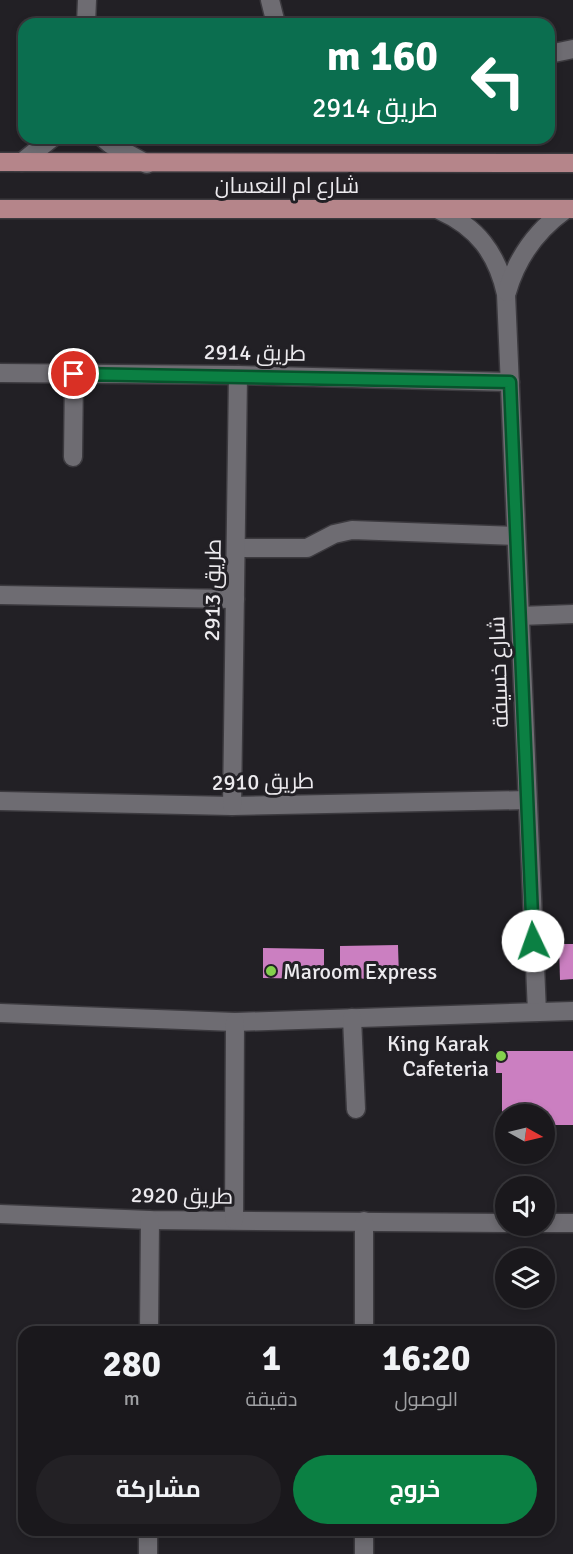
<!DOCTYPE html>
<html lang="ar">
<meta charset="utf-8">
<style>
:root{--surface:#1a181c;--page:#232125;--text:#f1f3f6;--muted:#9fa0a3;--line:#38373b;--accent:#0b8043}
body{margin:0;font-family:Signika,Cairo,sans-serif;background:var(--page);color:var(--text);direction:rtl;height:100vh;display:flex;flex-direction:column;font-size:22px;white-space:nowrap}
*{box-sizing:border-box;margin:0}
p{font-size:20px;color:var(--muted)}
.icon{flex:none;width:33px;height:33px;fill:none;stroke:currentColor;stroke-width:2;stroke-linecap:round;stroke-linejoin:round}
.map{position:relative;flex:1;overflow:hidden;direction:ltr}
.drawer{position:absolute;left:18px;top:1326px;width:537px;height:210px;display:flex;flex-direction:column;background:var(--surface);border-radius:18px;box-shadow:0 3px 9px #0003,0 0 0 2px var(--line);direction:rtl}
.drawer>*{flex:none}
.top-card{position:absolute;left:18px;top:18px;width:537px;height:126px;border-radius:18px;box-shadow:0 3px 9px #0003,0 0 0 2px var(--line);direction:rtl;background:#0b6e4f;color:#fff;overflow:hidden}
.needle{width:39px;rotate:98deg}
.buttons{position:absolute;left:495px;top:1104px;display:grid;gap:12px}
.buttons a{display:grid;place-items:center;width:60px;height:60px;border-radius:50%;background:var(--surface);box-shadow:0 3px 9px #0003,0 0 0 2px var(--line);font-size:30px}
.pin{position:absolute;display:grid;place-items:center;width:51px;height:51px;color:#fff;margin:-26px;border:3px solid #fff;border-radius:50%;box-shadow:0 2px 6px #0007}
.me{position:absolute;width:66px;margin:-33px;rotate:357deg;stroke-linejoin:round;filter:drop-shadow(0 0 4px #0008)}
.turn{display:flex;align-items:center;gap:21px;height:126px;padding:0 18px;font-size:27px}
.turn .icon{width:78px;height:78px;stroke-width:2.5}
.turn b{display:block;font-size:42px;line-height:51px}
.eta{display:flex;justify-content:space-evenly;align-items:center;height:102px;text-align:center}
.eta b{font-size:36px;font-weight:700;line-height:42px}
.primary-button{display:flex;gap:12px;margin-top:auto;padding:12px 18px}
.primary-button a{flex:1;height:69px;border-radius:36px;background:var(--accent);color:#fff;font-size:24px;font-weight:700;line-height:69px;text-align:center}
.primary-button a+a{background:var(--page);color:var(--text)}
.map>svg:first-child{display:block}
</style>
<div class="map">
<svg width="573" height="1554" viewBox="0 0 573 1554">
<rect width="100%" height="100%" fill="#222025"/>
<!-- building -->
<g fill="#cb7fc1">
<polygon points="559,944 573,944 573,979 560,980"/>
<polygon points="398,945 399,978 340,979 340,946"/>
<polygon points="263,948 324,949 324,979 263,978"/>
<polygon points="496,1051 573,1051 573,1125 544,1125 544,1114 506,1114 506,1126 502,1126 502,1073 496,1073"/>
</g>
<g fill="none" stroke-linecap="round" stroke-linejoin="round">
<defs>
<g id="minor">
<polyline points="270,0 276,24"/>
<polyline points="86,24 87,0"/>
<polyline points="549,54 573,49"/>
<polyline points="103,138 110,144 147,164"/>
<polyline points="22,162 52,138"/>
<path d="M439,210c38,17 58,43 67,84l31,718"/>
<path d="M507,292c10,-35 29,-61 58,-82"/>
<polyline points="0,373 238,375 510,382"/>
<polyline points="73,457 74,374"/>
<polyline points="237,548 307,548 334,534 352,530 516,536"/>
<polyline points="0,595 235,599"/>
<polyline points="520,616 573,614"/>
<polyline points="0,801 232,806 527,800"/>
<polyline points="232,806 238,375"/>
<polyline points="0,1013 235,1022 573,1011"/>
<polyline points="352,1018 356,1109"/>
<polyline points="0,1214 150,1220 506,1223"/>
<polyline points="234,1220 235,1022"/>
<polyline points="364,1221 364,1332"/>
<polyline points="544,1223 573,1223"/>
<polyline points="149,1332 150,1220"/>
<polyline points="364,1530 364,1554"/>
<polyline points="148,1554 148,1530"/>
</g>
<g id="major">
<polyline points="0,162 573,163"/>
<polyline points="0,209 573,209"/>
</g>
</defs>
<!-- minor casing -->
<use href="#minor" stroke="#3c3a3f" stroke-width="21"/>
<!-- major casing -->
<use href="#major" stroke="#3c3a3f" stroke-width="21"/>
<!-- minor -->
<use href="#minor" stroke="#6e6c72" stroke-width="18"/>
<!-- major -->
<use href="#major" stroke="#b5858a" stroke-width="18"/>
</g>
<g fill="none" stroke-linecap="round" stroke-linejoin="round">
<defs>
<polyline id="route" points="74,374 510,382 533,941"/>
</defs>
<!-- route casing -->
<use href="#route" stroke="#07532c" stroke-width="15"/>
<!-- route -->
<use href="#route" stroke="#0b8043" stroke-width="10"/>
</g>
<!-- markers -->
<g fill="#84d04d" stroke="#222025" stroke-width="2">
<circle cx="271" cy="971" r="6"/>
<circle cx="501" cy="1056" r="6"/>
</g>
<g text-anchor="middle" stroke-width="6" stroke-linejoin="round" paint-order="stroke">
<!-- street labels -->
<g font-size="22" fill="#eceaee" stroke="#222025">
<text x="287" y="193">شارع ام النعسان</text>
<text transform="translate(255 352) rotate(1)" y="8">طريق 2914</text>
<text transform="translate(212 590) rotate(-89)" y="8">طريق 2913</text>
<text transform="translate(498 672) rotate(-92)" y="8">شارع خسيفة</text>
<text transform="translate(263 781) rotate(-1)" y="8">طريق 2910</text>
<text transform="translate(182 1195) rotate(1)" y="8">طريق 2920</text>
</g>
<!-- poi labels -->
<g font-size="22" fill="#eceaee" stroke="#222025" text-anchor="start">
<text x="283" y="979">Maroom Express</text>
<text x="489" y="1051" text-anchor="end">King Karak<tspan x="489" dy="25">Cafeteria</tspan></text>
</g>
</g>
</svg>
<div class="buttons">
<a><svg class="needle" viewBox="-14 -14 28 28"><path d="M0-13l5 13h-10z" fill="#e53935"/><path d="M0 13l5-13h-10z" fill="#9fa0a3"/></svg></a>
<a><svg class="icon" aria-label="sound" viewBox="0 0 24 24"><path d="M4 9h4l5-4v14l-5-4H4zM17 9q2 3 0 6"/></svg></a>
<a><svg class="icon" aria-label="layers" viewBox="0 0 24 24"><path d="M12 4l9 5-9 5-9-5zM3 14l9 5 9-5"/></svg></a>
</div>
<div class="pin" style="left:74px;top:374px;background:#d93025"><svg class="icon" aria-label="arrive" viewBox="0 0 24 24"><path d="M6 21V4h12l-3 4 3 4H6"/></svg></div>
<svg class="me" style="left:533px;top:941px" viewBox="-20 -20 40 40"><circle r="19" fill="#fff"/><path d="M0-13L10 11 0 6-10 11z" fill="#0b8043"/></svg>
<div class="top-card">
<div class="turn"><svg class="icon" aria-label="left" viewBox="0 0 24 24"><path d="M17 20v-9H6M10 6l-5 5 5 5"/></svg><div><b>160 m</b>طريق 2914</div></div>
</div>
<section class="drawer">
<div class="eta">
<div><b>16:20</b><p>الوصول</p></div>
<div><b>1</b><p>دقيقة</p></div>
<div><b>280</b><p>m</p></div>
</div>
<div class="primary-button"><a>خروج</a><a>مشاركة</a></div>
</section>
</div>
